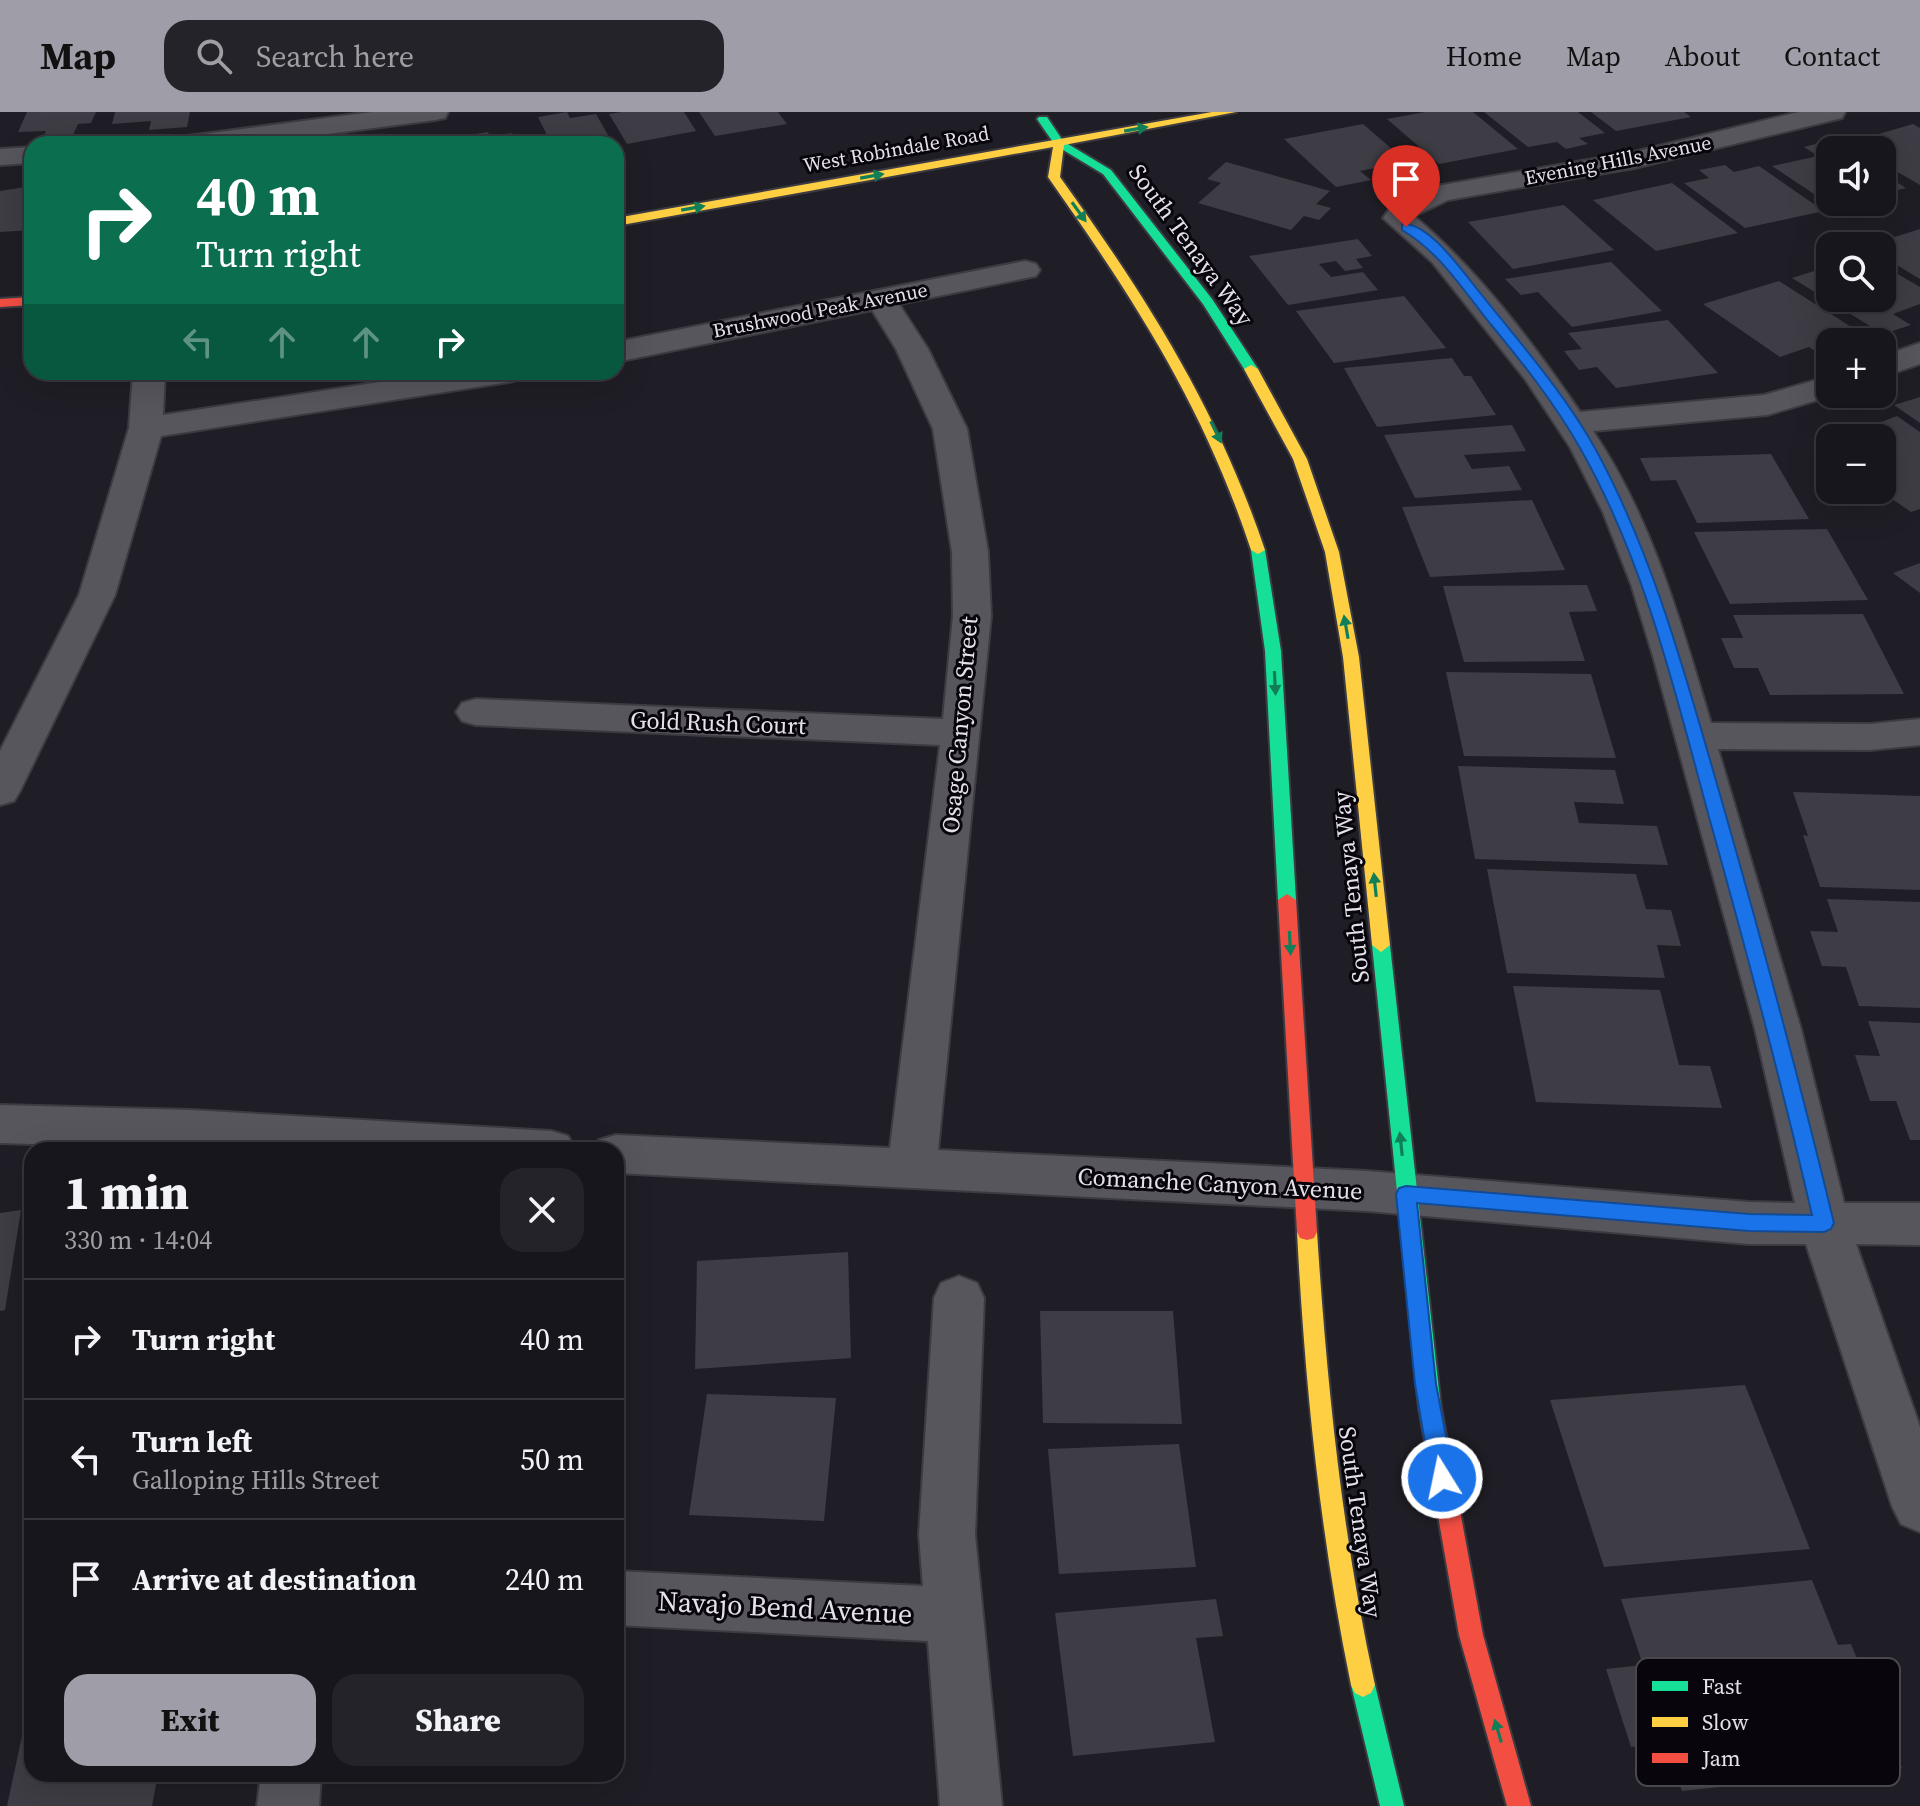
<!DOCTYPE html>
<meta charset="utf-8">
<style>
:root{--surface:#17161c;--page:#242329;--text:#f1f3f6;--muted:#9e9fa3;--line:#36353b;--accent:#9f9da7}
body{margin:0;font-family:"Source Serif 4",serif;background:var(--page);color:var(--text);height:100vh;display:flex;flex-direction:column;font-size:30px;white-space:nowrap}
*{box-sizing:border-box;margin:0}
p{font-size:26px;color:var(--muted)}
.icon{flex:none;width:44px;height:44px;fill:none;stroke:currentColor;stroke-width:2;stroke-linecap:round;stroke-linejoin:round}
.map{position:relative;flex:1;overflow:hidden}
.panel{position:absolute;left:24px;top:1030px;width:600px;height:640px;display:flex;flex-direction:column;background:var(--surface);border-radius:24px;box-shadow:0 8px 32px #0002,0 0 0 2px var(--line)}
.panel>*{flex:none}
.guide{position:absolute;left:24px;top:24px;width:600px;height:244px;border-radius:24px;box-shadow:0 8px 32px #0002,0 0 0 2px var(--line);background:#0b6e4f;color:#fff;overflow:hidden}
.buttons{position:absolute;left:1816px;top:24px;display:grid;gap:16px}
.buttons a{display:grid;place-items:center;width:80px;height:80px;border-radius:16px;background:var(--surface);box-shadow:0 8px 32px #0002,0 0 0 2px var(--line);font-size:40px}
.pin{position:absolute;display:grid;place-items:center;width:68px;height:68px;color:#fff;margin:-82px -34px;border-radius:50% 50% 50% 0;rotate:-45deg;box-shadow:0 0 8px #0007}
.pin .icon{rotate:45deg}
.me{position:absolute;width:88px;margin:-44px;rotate:350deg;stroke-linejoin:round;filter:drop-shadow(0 0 6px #0008)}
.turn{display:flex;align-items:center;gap:28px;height:168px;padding:0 40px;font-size:36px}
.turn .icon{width:104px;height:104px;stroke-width:2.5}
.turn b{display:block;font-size:56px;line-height:68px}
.lanes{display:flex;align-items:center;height:76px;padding:0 40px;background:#0003;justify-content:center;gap:40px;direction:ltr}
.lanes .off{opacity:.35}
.round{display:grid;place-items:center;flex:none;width:84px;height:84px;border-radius:24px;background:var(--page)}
.overview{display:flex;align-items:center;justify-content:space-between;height:136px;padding:0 40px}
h1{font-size:48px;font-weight:800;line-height:60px}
.cta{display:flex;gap:16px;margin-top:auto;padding:16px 40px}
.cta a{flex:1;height:92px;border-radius:24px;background:var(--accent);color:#111;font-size:32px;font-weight:800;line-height:92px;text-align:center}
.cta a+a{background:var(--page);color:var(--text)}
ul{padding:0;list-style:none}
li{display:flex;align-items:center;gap:24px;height:120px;padding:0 40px;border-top:2px solid var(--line)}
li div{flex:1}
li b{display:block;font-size:30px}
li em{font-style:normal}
header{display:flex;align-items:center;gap:48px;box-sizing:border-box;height:112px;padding:0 40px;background:var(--accent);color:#111}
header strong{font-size:38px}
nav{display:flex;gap:44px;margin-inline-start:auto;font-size:28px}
.search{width:560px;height:72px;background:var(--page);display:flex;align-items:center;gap:20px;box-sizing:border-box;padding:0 28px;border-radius:24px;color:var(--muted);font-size:30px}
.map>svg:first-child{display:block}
</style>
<header>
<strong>Map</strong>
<div class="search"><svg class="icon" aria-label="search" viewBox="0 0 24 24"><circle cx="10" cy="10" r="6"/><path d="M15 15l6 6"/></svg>Search here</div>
<nav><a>Home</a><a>Map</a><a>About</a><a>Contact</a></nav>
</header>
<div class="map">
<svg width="1920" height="1694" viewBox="0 0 1920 1694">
<rect width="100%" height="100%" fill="#1f1e26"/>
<!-- building -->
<g fill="#3e3c44">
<polygon points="27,0 96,0 91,11 78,12 73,23 43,25 46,19 18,20"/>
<polygon points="115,0 190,0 187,15 149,18 151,9 112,12"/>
<polygon points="567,0 570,6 596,2 613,32 536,32 532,26 547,23 538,5"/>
<polygon points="621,0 684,0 696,19 627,32 609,2"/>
<polygon points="699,0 778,0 787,12 715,24"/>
<polygon points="1425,0 1473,0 1518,37 1439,52 1387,7"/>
<polygon points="1484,0 1578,0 1605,21 1579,26 1588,32 1566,37 1557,30 1528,35"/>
<polygon points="1591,0 1684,0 1691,5 1616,19"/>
<polygon points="1363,12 1407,50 1360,59 1371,68 1336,75 1284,27"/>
<polygon points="1913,12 1920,16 1920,73 1882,51 1882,38 1860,38 1848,31"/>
<polygon points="488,20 490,25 512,21 518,32 442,32 440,28"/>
<polygon points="1831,28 1847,38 1830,38 1830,90 1844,91 1832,94 1772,54 1818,44 1804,35"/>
<polygon points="1226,50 1330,79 1316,92 1331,96 1319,108 1304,104 1291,118 1198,91 1221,71 1207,67"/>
<polygon points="1725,53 1734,60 1759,54 1824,99 1745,116 1684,71 1709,66 1699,58"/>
<polygon points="1882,61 1906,76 1882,82"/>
<polygon points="1672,71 1738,121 1656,139 1593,88"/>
<polygon points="32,74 32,118 0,120 0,79"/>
<polygon points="1564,93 1614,138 1513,157 1468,110"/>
<polygon points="1920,117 1920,167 1882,144 1882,134 1866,134"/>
<polygon points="1358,127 1372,144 1356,147 1363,156 1345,159 1336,149 1319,152 1331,165 1363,160 1378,178 1288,193 1249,144"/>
<polygon points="1611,150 1662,199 1572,215 1538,180 1521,183 1505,167"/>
<polygon points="1882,153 1920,175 1920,192 1893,202 1911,213 1883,222 1792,166 1830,154 1830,186 1882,186"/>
<polygon points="1779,169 1856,218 1831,227 1836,230 1830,230 1830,240 1821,243 1809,235 1780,245 1703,192"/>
<polygon points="1404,184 1446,236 1334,251 1296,199"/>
<polygon points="1668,208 1718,261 1616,276 1597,255 1579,258 1564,239 1582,237 1568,221"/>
<polygon points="1452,246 1464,264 1471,264 1496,303 1377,315 1344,256"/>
<polygon points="1920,285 1920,311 1894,293"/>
<polygon points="1897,304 1920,320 1920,397 1911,400 1882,380 1882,326 1842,325"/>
<polygon points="1512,313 1526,339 1464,343 1472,357 1509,354 1522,378 1415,386 1384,323"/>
<polygon points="1771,342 1809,407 1697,411 1676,368 1651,369 1640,346"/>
<polygon points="1532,388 1565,458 1430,465 1402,395"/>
<polygon points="1827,417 1868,488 1730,492 1694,420"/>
<polygon points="1920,451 1920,481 1893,461"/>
<polygon points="1587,473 1597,499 1569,500 1585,549 1464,550 1443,474"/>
<polygon points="1863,502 1904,582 1770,583 1758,556 1734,556 1721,526 1743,526 1733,503"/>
<polygon points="1446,560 1591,562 1616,646 1464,644"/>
<polygon points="1458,654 1615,658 1624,692 1574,690 1579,711 1657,714 1668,753 1475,747"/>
<polygon points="1793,680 1920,684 1920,778 1820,775 1803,723 1808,724"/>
<polygon points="1487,757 1636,762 1646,797 1671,798 1681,834 1657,833 1665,866 1507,861"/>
<polygon points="1827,787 1920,790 1920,896 1859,894 1846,855 1822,854 1810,819 1838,820"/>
<polygon points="1513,874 1660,878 1679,953 1710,954 1722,996 1536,990"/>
<polygon points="1868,909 1920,911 1920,1028 1910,1028 1896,989 1870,989 1855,943 1880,944"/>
<polygon points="21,1098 5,1198 0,1199 0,1101"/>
<polygon points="848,1140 851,1246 695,1257 697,1149"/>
<polygon points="1040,1199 1173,1199 1182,1312 1043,1311"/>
<polygon points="1745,1273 1810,1437 1604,1455 1550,1288"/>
<polygon points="707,1282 836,1286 824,1409 689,1403"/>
<polygon points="1179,1332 1196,1455 1059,1462 1048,1337"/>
<polygon points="1812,1468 1838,1533 1851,1532 1902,1656 1682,1679 1666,1632 1631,1635 1606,1557 1643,1553 1621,1487"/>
<polygon points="1216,1487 1223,1524 1196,1526 1215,1630 1073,1644 1055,1501"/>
<polygon points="31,1582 32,1662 158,1662 152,1694 7,1694"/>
</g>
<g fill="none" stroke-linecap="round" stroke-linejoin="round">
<defs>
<g id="street">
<polygon points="372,0 448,0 445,6 435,8 251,32 174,32 178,26 188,24"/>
<path d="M1799,0h46l-3,6 -208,50 -186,32 -34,16c65,55 118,126 166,196l184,-17 66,-19v18h8l-71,21 -174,16c59,87 88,192 118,292l159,1 50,-5v26l-50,5 -152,-1 83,280 43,174h76v42l-64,-1 64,183v105l-19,-8 -9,-18 -86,-262h-57l-382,-33 -751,-38v-23h-22l5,-10 17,-5 274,13 50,-403 -464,-20 -14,-4 -6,-9 6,-9 14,-4 467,20 10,-103 -1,-64 -19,-123 -37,-80 -24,-39 -256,52v-20l409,-81 11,3 4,6 -4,6 -137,28 29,45 39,80 21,123 3,64 -53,534 429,21 382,31 46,1 -40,-174 -102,-373 -22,-72 -28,-72 -33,-65 -45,-68 -93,-117 -49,-44 12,-17 36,-14 203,-35z"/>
<polygon points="32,35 32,51 0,53 0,37"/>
<polygon points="1920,231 1920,252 1882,265 1882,244"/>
<polygon points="133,260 165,260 163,303 446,260 525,260 520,267 509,270 161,324 115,483 20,679 14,689 0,693 0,639 79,483 129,316"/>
<polygon points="0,993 191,998 551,1019 568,1024 575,1038 225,1038 0,1031"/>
<polygon points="959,1164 977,1171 984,1186 975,1423 1002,1694 940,1694 928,1529 616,1513 616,1459 923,1474 919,1423 934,1186 941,1171"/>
<polygon points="261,1662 321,1662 319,1694 257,1694"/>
</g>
<g id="fast">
<polygon points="1039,5 1047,5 1063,29 1111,58 1212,187 1258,257 1256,260 1246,260 1203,192 1103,62 1055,33 1037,7"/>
<polygon points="1258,434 1265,438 1281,539 1296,788 1287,794 1278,788 1265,539 1251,438"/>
<polygon points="1381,826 1390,833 1441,1296 1438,1303 1430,1306 1422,1303 1419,1296 1372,833"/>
<polygon points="1363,1561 1371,1565 1375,1573 1404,1694 1380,1694 1351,1573 1355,1565"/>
</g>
<g id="slow">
<path d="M1212,0h24l-172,33 -4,32c87,121 157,231 205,373l-7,4 -7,-4c-48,-145 -116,-249 -203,-373l5,-30 -437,79v-8z"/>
<polygon points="1251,253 1258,257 1307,347 1339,440 1359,545 1390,833 1381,840 1372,833 1343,545 1325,440 1293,347 1244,257"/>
<path d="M1307,1112l7,2 3,6c10,153 25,303 58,453l-4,8 -8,4 -8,-4 -4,-8c-31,-150 -46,-300 -54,-453l3,-6z"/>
</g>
<g id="jam">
<polygon points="32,185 32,193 0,195 0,187"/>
<polygon points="1287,782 1296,788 1317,1120 1314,1126 1307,1128 1300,1126 1297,1120 1278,788"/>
<polygon points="1430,1286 1438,1289 1441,1296 1483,1523 1531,1694 1507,1694 1459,1523 1419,1296 1422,1289"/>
</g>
</defs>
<!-- street casing -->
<use href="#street" stroke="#3d3b42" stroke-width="4"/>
<!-- fast casing -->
<use href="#fast" stroke="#3d3b42" stroke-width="4"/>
<!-- slow casing -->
<use href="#slow" stroke="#3d3b42" stroke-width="4"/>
<!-- jam casing -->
<use href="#jam" stroke="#3d3b42" stroke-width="4"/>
<!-- street -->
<use href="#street" fill="#58565d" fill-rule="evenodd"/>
<!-- fast -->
<use href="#fast" fill="#16e098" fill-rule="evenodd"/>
<!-- slow -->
<use href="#slow" fill="#ffcf43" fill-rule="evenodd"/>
<!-- jam -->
<use href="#jam" fill="#f24e42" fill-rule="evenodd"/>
</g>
<!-- one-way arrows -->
<defs><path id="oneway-solid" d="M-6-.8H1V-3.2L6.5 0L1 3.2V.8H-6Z" transform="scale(2)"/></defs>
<g fill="#107e59">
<use href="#oneway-solid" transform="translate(1136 17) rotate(-10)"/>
<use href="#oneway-solid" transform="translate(872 64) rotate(-10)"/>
<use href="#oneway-solid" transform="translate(693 96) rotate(-10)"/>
<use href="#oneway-solid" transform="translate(1079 100) rotate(54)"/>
<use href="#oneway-solid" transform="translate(1216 320) rotate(64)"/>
<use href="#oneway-solid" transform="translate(1346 515) rotate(-100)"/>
<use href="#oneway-solid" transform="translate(1275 571) rotate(87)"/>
<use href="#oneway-solid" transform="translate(1375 773) rotate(-96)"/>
<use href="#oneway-solid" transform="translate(1290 831) rotate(87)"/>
<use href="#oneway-solid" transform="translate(1401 1032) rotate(-96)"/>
<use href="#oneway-solid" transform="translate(1498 1619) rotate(-106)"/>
</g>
<!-- route -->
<path fill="#1a73e8" stroke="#114b97" stroke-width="2" d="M1402,112c27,-3 63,51 79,70 40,50 84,100 115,156 58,107 89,224 123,341 41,143 80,287 115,432l-3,6 -7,3 -75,-1 -332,-28 19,181 18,94 -4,7 -8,3 -8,-3 -3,-7 -16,-94 -19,-190 3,-6 7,-2 343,28 63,1c-31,-134 -66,-266 -103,-398 -34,-125 -64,-255 -129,-369 -26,-46 -59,-87 -92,-127 -26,-33 -50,-70 -86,-91z"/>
<g text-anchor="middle" stroke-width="6" stroke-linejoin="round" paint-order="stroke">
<!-- far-street labels -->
<g font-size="20" fill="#e4e1ec" stroke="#08060c">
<text transform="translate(896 37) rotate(-10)" y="7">West Robindale Road</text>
<text transform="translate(1618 48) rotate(-11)" y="7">Evening Hills Avenue</text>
<text transform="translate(820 198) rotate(-11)" y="7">Brushwood Peak Avenue</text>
</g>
<!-- street labels -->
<g font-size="24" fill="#e4e1ec" stroke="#08060c">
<text transform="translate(1191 133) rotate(54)" y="8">South Tenaya Way</text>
<text transform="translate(718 611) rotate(2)" y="8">Gold Rush Court</text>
<text transform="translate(960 613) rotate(-85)" y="8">Osage Canyon Street</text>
<text transform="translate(1351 775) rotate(-96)" y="8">South Tenaya Way</text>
<text transform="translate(1220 1072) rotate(3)" y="8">Comanche Canyon Avenue</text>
<text transform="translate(1360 1410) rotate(82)" y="8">South Tenaya Way</text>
</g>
<!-- near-street labels -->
<g font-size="28" fill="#e4e1ec" stroke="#08060c">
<text transform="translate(785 1495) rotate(3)" y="10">Navajo Bend Avenue</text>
</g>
</g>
<!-- legend -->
<rect x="1636" y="1546" width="264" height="128" rx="12" fill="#08060c" stroke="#4a484f" stroke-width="2"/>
<rect x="1652" y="1569" width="36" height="10" fill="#16e098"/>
<rect x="1652" y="1605" width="36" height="10" fill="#ffcf43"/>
<rect x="1652" y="1641" width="36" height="10" fill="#f24e42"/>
<g font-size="22" fill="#e4e1ec">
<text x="1702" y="1582">Fast</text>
<text x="1702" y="1618">Slow</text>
<text x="1702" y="1654">Jam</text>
</g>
</svg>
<div class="buttons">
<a><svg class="icon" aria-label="sound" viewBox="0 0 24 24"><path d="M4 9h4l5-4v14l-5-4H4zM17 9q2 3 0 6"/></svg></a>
<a><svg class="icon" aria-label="search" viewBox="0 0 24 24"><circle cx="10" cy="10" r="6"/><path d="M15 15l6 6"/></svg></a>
<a>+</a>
<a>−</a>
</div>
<div class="pin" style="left:1406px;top:115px;background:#d93025"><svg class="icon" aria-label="arrive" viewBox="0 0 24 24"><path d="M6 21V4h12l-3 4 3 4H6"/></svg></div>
<svg class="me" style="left:1442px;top:1366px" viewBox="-20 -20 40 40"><circle r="17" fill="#1a73e8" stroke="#fff" stroke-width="3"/><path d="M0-11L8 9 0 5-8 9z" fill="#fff"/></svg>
<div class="guide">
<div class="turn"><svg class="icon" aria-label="right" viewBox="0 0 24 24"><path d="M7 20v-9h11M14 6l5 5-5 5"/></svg><div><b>40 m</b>Turn right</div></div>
<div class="lanes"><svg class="icon off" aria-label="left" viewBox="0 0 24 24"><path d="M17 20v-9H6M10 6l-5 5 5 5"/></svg><svg class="icon off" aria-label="ahead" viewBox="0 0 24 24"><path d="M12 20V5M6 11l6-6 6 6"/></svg><svg class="icon off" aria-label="ahead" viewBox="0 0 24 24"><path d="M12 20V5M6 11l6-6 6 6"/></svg><svg class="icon" aria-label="right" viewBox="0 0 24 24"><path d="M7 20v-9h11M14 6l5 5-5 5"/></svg></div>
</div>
<section class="panel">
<div class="overview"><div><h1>1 min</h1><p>330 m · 14:04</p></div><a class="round"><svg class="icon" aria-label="close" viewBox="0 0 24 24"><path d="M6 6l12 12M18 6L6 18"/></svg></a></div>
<ul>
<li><svg class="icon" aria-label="right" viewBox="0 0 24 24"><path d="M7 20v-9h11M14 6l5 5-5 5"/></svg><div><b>Turn right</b></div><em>40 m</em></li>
<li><svg class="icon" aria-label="left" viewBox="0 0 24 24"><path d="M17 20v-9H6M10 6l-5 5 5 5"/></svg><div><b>Turn left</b><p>Galloping Hills Street</p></div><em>50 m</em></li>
<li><svg class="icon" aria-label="arrive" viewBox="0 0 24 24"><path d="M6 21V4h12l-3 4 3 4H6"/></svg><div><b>Arrive at destination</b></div><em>240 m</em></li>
</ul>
<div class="cta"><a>Exit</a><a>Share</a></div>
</section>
</div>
